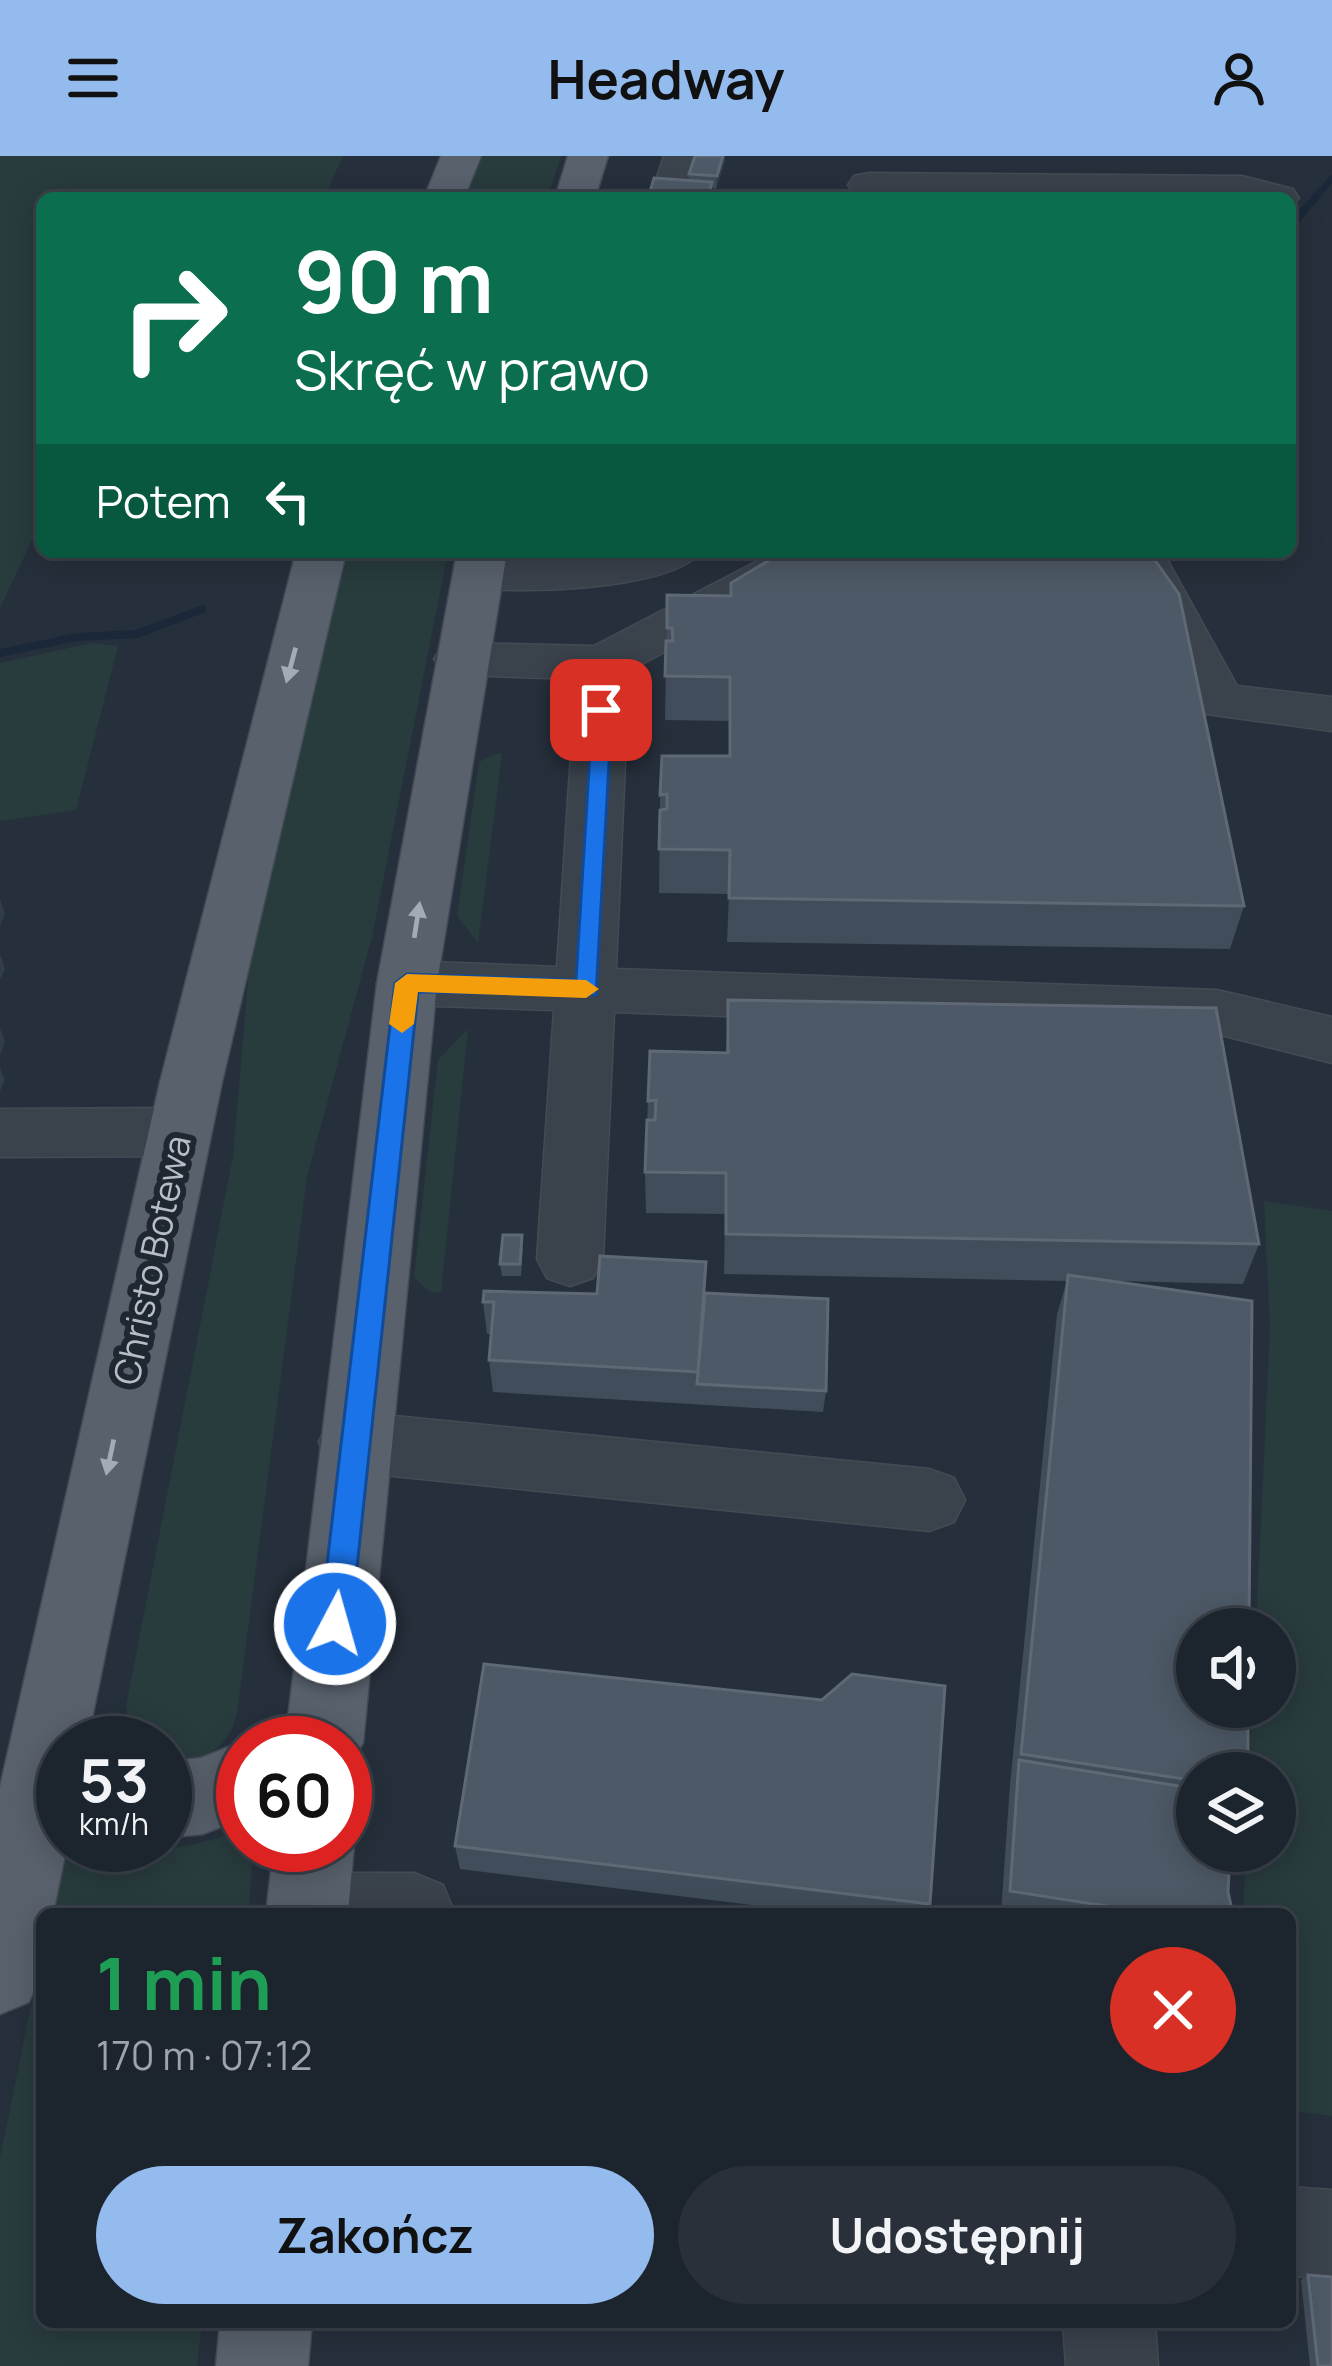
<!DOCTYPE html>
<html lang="pl">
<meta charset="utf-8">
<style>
:root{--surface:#1c242d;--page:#293039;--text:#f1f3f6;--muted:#a0a4aa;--line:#3a4149;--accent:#93bbee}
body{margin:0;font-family:Manrope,sans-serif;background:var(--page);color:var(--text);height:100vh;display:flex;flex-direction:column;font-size:45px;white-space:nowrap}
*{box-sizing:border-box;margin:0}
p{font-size:39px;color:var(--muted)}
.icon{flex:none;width:66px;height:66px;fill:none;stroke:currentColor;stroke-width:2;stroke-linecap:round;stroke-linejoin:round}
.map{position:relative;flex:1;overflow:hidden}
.side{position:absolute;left:36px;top:1752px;width:1260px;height:420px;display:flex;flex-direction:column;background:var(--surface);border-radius:18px;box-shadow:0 6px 30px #0003,0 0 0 3px var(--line)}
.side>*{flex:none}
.guide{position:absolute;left:36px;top:36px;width:1260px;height:366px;border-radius:18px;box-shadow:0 6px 30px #0003,0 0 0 3px var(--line);background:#0b6e4f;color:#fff;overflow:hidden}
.fabs{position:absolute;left:1176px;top:1452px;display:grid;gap:24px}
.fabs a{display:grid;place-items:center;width:120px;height:120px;border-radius:50%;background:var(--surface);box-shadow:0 6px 30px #0003,0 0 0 3px var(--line);font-size:60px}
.speed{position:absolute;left:36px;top:1560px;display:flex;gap:24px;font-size:60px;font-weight:700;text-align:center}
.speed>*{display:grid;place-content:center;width:156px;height:156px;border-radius:50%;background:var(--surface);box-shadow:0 6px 30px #0003,0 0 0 3px var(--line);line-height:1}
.speed small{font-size:30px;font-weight:400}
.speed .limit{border:18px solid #d22;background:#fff;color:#111}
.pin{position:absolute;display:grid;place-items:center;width:102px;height:102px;color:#fff;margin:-51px;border-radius:24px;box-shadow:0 6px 18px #0006}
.me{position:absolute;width:132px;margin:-66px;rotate:6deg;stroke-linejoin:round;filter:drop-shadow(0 0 9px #0008)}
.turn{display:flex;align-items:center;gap:42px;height:252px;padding:0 60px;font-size:54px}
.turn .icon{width:156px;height:156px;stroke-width:2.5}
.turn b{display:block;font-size:84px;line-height:102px}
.then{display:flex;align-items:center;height:114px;padding:0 60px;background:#0003;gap:24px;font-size:45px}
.round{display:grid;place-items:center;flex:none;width:126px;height:126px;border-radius:63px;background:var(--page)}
.overview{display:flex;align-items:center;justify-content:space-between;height:204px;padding:0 60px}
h1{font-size:72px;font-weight:700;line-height:90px;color:#1e9e55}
.action{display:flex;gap:24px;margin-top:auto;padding:24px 60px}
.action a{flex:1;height:138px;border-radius:72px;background:var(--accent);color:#111;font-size:48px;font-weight:700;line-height:138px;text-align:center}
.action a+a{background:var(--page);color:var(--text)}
header{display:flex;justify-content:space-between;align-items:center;height:156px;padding:0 60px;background:var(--accent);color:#111;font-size:54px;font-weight:700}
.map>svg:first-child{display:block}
</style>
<header><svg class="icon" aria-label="menu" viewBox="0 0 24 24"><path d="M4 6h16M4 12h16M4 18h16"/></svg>Headway<svg class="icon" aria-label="person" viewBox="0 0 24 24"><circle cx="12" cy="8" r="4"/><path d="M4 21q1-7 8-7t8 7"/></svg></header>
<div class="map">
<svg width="1332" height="2210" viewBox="0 0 1332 2210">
<rect width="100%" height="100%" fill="#26303c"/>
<!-- green -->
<g fill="#283b3d">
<polygon points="0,0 343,0 324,42 42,42 42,362 0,452"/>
<polygon points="480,0 561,0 547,42 463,42"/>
<path d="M345,396h103l-76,385 -65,240 -70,536c-9,40 -36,47 -72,55v-25h-36l-3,-37 107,-550 18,-210z"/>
<polygon points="92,487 118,490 76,654 0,665 0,507"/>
<polygon points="495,598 502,598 478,787 457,760 479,606"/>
<polygon points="468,873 441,1136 431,1136 414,1122 438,904"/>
<polygon points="1264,1045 1332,1055 1332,1960 1290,1955 1290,1758 1243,1758 1246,1695 1275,1695 1275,1617 1249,1617 1252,1551 1275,1551 1275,1473 1256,1473 1270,1170"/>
<path d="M243,1670v19h11l-6,69h-198l14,-69c61,0 123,14 179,-19z"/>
<polygon points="42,1796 42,2166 202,2166 197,2210 0,2210 0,2002"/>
</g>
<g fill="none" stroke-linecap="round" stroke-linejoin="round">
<!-- stream -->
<g fill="#1a2839" fill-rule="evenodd">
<polygon points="1332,18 1332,27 1294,73 1290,74 1290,64"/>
<polygon points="202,449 206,450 206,456 138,482 77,485 0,501 0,493 77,477 136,474"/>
</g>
<defs>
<g id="minor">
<polygon points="664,0 704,0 688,39 660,39 654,30"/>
<polygon points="868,17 1242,20 1293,33 1299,42 1290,52 1290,42 854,38 848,29 854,20"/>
<path d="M614,396h86c-27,39 -195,44 -240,33l-7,-11 7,-11 18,-4z"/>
<polygon points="775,396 838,396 830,407 629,515 616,813 1217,834 1332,861 1332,907 1217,878 614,856 603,1103 593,1122 570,1130 547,1122 537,1103 554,854 407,849 386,842 377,827 386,812 407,805 557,811 576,523 460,519 442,515 434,503 442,491 460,487 594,490"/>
<polygon points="1113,396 1163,396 1237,530 1332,541 1332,575 1199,557"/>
<polygon points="180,952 202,959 211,976 202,993 180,1000 0,1001 0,953"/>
<polygon points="354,1256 929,1313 954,1322 965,1344 954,1366 929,1375 354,1316 329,1307 319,1286 329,1265"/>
<polygon points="307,1717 414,1717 443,1729 455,1758 266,1758 278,1729"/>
<polygon points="1290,2031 1332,2034 1332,2124 1290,2119"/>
<polygon points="1063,2166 1155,2166 1158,2210 1066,2210"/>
</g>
<g id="major">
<polygon points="441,0 481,0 464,42 424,42"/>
<polygon points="568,0 608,0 595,42 555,42"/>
<polygon points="296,396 346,396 222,926 87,1587 63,1587 67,1689 53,1758 42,1758 42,1814 29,1846 0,1858 0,1631 160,926"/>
<polygon points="457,396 507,396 437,827 363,1587 345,1615 345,1587 285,1587 377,827"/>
<polygon points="243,1585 243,1662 203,1678 165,1682 165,1606 201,1602"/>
<polygon points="345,1668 354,1689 348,1758 266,1758 274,1689 345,1689"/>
<polygon points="220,2166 312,2166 308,2210 216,2210"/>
</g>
</defs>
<!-- minor casing -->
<use href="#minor" stroke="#434b55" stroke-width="3"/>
<!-- major casing -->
<use href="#major" stroke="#434b55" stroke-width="3"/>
<!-- minor -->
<use href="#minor" fill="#3a424c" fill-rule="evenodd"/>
<!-- major -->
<use href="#major" fill="#58616c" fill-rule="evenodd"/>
</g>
<!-- wall -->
<g fill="#414d5a">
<polygon points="725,5 716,33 712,32 711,42 650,42 650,36 689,24 689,18"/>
<polygon points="667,439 1244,750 1230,793 727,786 729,738 659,737 660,639 729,600 729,565 665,564"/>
<polygon points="728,844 1259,1088 1243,1128 1116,1125 1197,1617 1197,1695 1228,1736 1233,1758 1001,1757 1010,1629 1057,1158 1067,1125 724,1118 725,1058 646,1057 645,1016 650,895 726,897"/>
<polygon points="523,1091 521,1120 502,1120 500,1108"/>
<polygon points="483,1146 704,1151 826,1235 823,1256 493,1236 489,1204 491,1178 487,1178"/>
<polygon points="455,1690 930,1748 926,1758 825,1758 460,1713"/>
<polygon points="1308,2119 1332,2210 1310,2210 1301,2124"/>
</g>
<!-- shaded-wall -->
<g fill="#313d49">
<polygon points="723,0 725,0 725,5 716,33 717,20"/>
<polygon points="0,743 5,758 0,769"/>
<polygon points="1,800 5,813 0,824 0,801"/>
<polygon points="0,872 5,885 0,899"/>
<polygon points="0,912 5,924 0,935"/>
</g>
<!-- building -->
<g fill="#4d5966" stroke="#5e6975" stroke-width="3">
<polygon points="695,0 723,0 717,20 689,18"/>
<polygon points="654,22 712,26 708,40 650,36"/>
<polygon points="783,396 1149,396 1179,438 1244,750 729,742 730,694 659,693 660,654 667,653 667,638 660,639 662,600 730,600 730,521 665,520 666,485 673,485 672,472 667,472 667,439 731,440 731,427"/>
<polygon points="728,844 1216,852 1259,1088 726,1078 726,1017 645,1016 647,964 655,964 656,944 648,945 650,895 728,897"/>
<polygon points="503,1079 522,1079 520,1108 500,1108"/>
<polygon points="600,1100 706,1106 698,1216 489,1204 494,1146 483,1146 484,1135 597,1138"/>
<polygon points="1068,1119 1252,1145 1249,1473 1197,1473 1197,1551 1248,1551 1248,1617 1197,1617 1197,1625 1021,1598"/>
<polygon points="705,1137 828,1143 826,1235 697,1228"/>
<polygon points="484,1508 822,1544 852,1518 945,1530 930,1748 455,1690"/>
<polygon points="1019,1604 1197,1633 1197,1695 1230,1695 1228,1736 1233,1758 1158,1758 1010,1735"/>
<polygon points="1308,2119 1332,2121 1332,2210 1318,2210"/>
</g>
<!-- one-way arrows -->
<defs><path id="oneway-solid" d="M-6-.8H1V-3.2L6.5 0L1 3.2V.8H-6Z" transform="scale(3)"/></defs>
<g fill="#a3abb5">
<use href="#oneway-solid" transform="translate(291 509) rotate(105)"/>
<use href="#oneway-solid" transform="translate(417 764) rotate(-81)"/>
<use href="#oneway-solid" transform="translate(110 1301) rotate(102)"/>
</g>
<!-- route -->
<polygon fill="#1a73e8" stroke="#114b97" stroke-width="3" points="593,548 612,554 596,839 418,836 351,1468 346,1478 335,1482 324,1478 320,1468 395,827 407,818 576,824"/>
<!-- slow -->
<polygon fill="#f59e0b" points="407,818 586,824 599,833 586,842 418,836 414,868 402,877 389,868 395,827"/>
<g text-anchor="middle" stroke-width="12" stroke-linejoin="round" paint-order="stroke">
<!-- street labels -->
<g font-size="36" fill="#b6bdc7" stroke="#1f2731">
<text transform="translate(152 1104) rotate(-78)" y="13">Christo Botewa</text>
</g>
</g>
</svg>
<div class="fabs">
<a><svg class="icon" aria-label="sound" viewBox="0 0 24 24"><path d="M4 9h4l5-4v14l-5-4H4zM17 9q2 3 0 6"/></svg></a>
<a><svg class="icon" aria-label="layers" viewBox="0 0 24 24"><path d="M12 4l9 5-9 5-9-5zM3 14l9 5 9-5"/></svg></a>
</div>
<div class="speed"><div>53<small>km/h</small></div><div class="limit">60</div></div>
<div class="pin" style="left:601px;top:554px;background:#d93025"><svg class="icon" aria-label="arrive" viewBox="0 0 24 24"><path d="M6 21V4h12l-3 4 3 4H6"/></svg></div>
<svg class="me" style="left:335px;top:1468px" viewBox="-20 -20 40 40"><circle r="17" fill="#1a73e8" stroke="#fff" stroke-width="3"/><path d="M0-11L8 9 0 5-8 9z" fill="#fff"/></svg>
<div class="guide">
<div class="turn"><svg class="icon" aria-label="right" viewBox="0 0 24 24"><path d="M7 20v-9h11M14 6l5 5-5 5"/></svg><div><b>90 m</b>Skręć w prawo</div></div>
<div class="then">Potem<svg class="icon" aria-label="left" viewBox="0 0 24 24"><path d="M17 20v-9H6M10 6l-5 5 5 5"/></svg></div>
</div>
<section class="side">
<div class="overview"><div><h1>1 min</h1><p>170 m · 07:12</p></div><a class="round" style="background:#d93025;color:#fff"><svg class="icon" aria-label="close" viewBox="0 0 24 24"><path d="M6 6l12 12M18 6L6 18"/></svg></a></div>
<div class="action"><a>Zakończ</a><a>Udostępnij</a></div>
</section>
</div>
